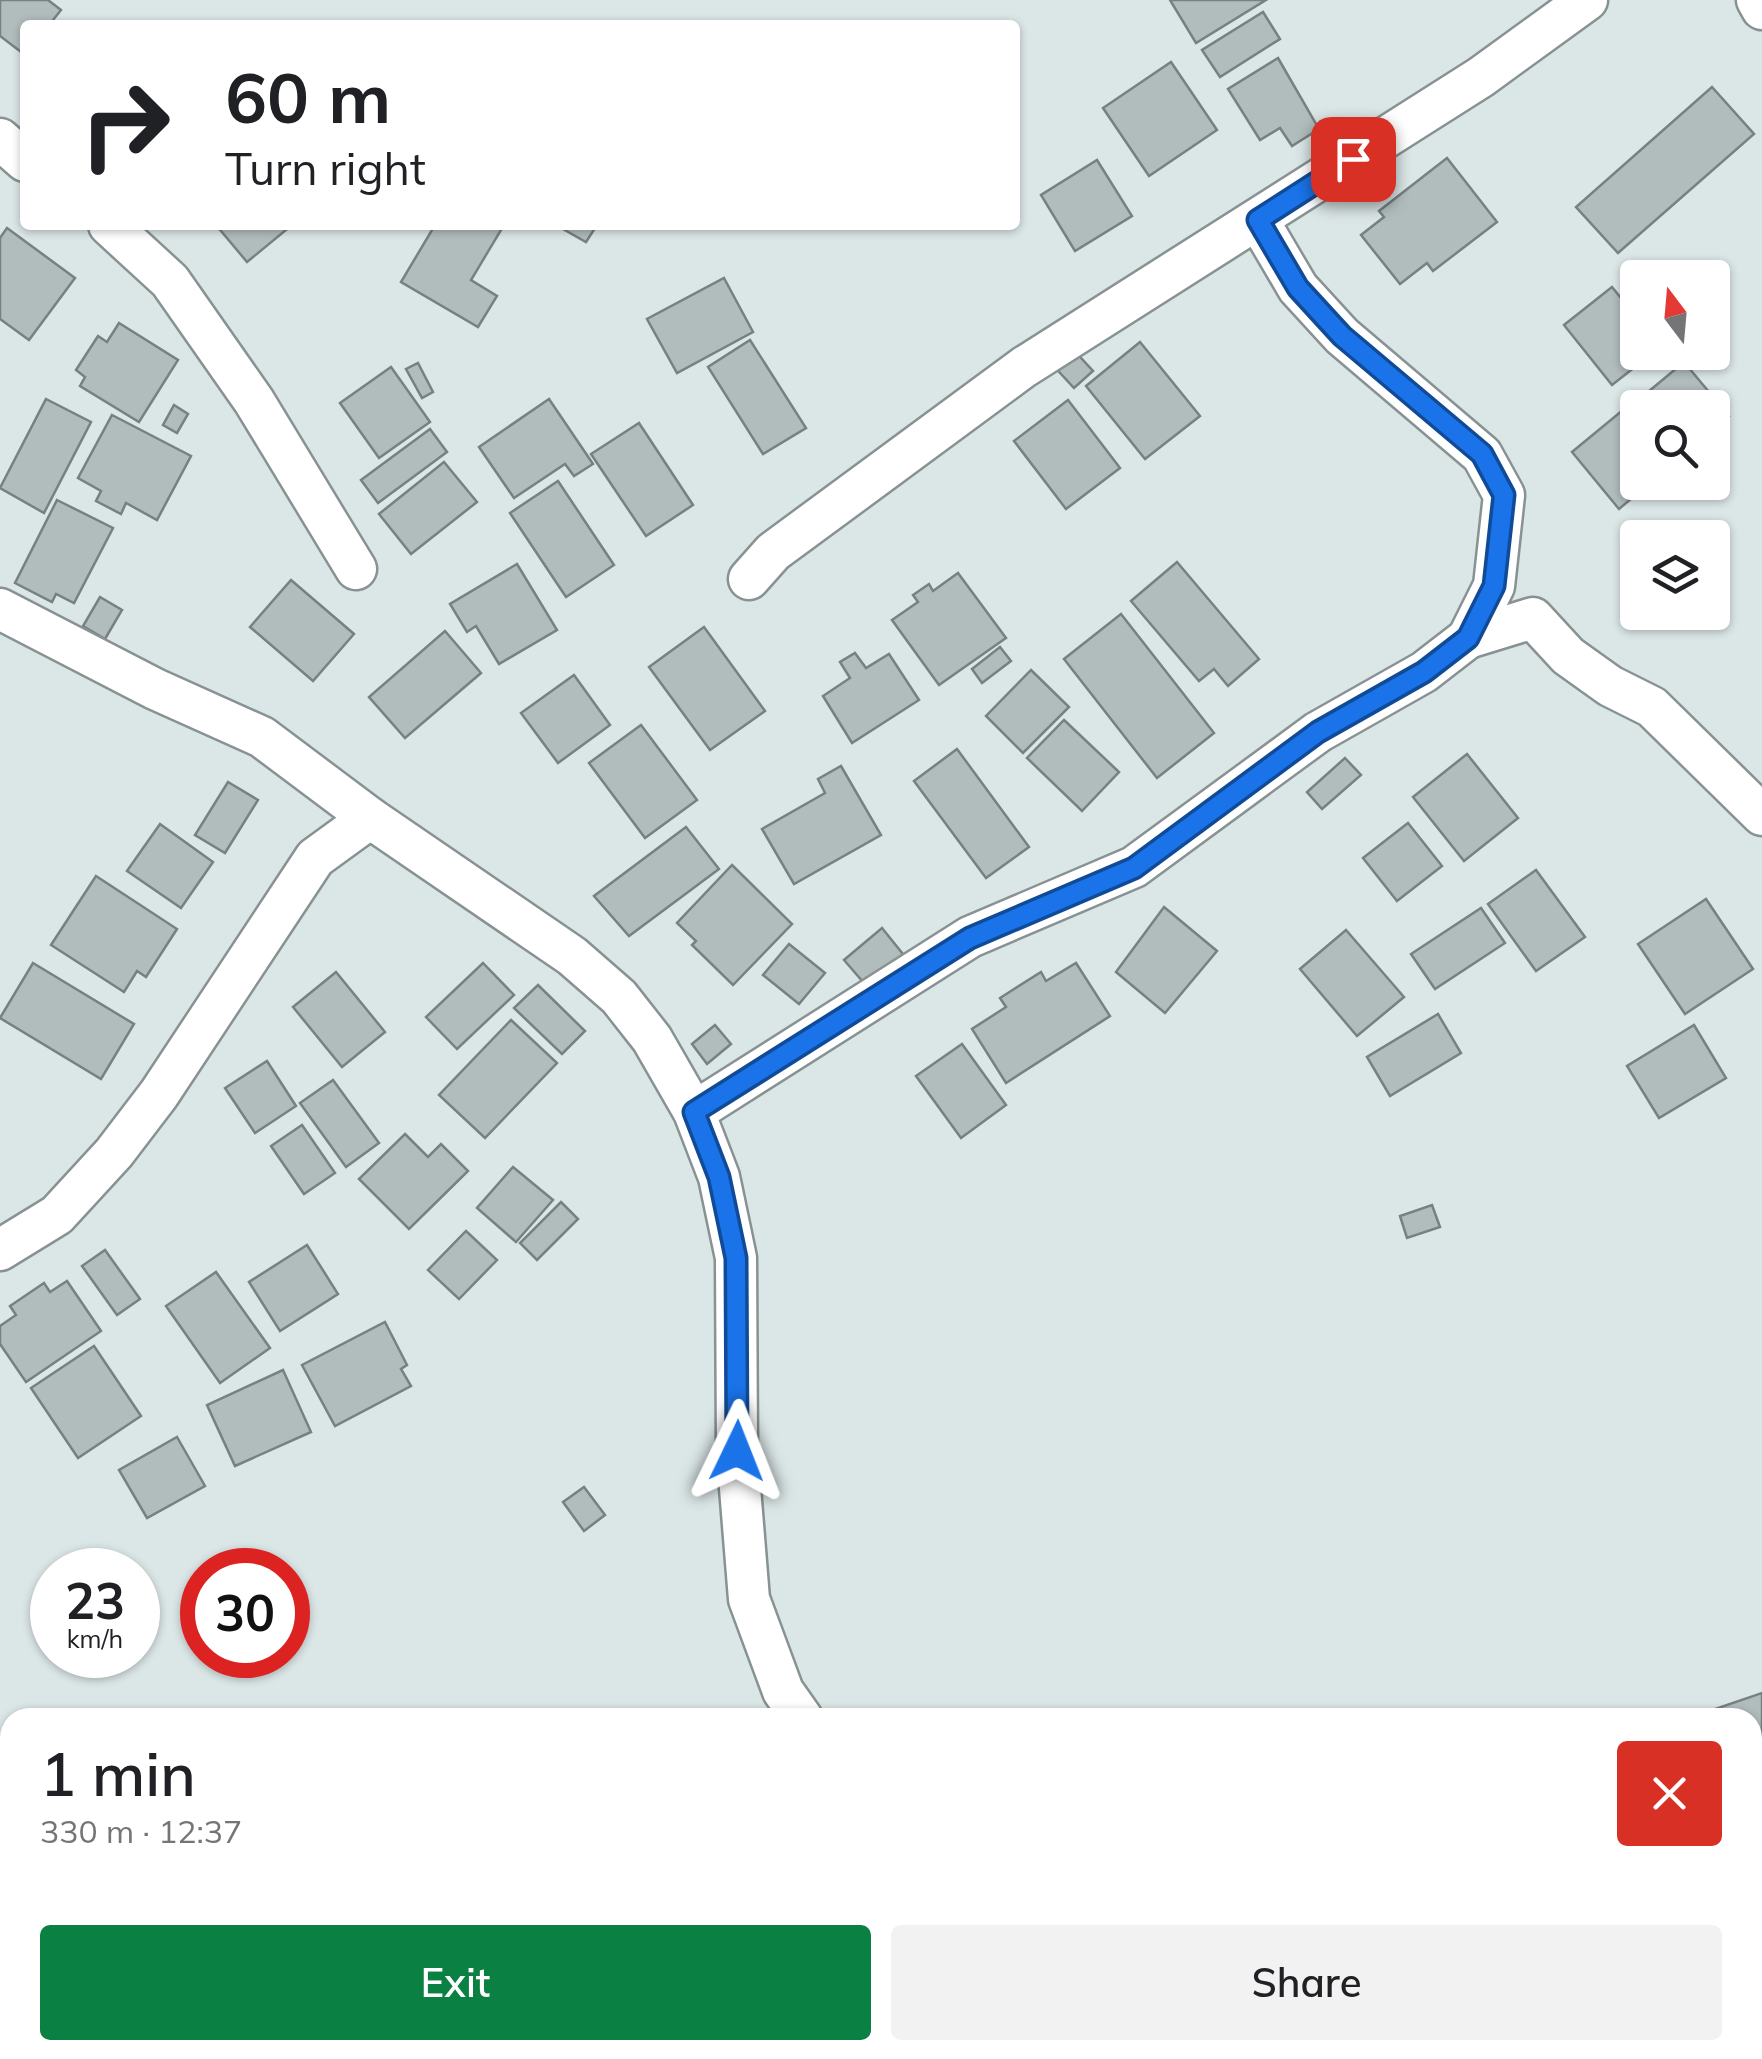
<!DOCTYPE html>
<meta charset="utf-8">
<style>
:root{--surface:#fff;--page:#f2f2f2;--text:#202124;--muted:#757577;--accent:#0b8043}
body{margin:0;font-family:Mulish,sans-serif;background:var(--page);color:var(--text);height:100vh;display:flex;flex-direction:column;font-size:38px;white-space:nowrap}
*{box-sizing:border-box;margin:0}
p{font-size:32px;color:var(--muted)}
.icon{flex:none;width:55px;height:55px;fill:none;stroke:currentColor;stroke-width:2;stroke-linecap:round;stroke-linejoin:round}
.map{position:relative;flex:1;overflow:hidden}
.drawer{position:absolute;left:0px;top:1708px;width:1762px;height:352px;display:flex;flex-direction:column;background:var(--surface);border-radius:30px 30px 0 0;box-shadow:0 2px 8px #0004}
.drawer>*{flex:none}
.banner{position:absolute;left:20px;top:20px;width:1000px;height:210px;border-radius:10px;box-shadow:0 2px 8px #0004;background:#fff;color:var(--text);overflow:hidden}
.needle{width:65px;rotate:344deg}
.controls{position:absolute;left:1620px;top:260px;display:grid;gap:20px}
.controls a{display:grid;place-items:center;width:110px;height:110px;border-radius:10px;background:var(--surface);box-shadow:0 2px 8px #0004;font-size:50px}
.speed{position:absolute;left:30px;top:1548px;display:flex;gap:20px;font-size:50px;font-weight:700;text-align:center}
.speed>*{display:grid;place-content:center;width:130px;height:130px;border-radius:50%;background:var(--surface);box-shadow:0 2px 8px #0004;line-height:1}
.speed small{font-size:25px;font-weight:400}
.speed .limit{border:15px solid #d22;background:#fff;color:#111}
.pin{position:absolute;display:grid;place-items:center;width:85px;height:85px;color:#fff;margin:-42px;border-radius:20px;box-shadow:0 5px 15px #0006}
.me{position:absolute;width:110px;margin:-55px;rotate:2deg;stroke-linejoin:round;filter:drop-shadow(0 0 8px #0008)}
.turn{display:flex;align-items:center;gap:35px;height:210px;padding:0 40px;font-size:45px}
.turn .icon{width:130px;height:130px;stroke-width:2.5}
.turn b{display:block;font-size:70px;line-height:85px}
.round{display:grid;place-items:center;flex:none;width:105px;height:105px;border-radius:10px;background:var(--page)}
.head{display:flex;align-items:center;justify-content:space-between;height:170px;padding:0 40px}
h1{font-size:60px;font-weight:600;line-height:75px}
.cta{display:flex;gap:20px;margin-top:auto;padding:20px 40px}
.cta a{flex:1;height:115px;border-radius:10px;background:var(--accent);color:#fff;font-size:40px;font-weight:600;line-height:115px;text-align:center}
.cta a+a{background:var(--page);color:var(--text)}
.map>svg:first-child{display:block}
</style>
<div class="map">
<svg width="1762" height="2059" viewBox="0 0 1762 2059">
<rect width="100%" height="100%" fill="#dbe6e6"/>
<!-- building -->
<g fill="#b1bcbc" stroke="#778182" stroke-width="2.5">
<polygon points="0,0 48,0 61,10 49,25 25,25 25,55 0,36"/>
<polygon points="1170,0 1266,0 1196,43"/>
<polygon points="1263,12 1280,39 1220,77 1202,50"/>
<polygon points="1278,58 1319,129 1292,146 1280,128 1260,140 1228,89"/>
<polygon points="1171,62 1217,130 1149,176 1103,108"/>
<polygon points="1712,87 1754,134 1618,253 1576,207"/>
<polygon points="1447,158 1497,222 1433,271 1427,263 1400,284 1361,235 1384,217 1379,211"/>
<polygon points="1097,160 1132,216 1075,251 1041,195"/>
<polygon points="216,225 292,225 247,262"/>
<polygon points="435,225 504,225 471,280 497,296 478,327 401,282"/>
<polygon points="556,225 597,225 586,242"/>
<polygon points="7,228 75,278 29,340 0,319 0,238"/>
<polygon points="724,278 753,332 677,373 647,319"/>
<polygon points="1612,287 1638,319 1638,352 1654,352 1612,385 1564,325"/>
<polygon points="119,323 178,360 139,422 80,386 85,377 76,370 98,336 107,342"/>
<polygon points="750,340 806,428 763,454 708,367"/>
<polygon points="1140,342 1200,416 1145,459 1086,386"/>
<polygon points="1069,345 1093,371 1074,388 1050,362"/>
<polygon points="1684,362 1729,416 1712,429 1712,408 1651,408 1642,397"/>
<polygon points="418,363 433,392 422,398 406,369"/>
<polygon points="391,367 430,422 379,458 340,403"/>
<polygon points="46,399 91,422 44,513 0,488"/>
<polygon points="549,399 593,464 574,476 565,464 514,498 479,447"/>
<polygon points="1068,400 1120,468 1066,509 1014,441"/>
<polygon points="174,405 188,414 177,433 163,425"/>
<polygon points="1629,405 1638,416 1638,482 1651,482 1619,509 1572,452"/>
<polygon points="112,415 191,456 157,520 126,503 121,514 96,501 101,491 78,478"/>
<polygon points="639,423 693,505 646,536 591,454"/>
<polygon points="430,429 447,452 378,503 361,480"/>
<polygon points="444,462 477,502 411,554 379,514"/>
<polygon points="558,481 614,565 566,597 510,513"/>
<polygon points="57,500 113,528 74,603 56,594 52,602 15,583"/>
<polygon points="1177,562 1259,659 1228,686 1214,669 1199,681 1131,601"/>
<polygon points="517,564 557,630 499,664 476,626 467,632 450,604"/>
<polygon points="958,573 1006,638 939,685 892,620 918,602 913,595 929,584 933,591"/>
<polygon points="291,580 354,634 313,681 250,627"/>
<polygon points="100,597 122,610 105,639 83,626"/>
<polygon points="1121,614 1214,733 1157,778 1064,659"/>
<polygon points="704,627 765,711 710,750 649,667"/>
<polygon points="445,631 481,673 405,738 369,697"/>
<polygon points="1000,647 1011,661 982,683 972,669"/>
<polygon points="855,653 866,668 889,654 919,700 852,743 823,696 850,678 840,662"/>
<polygon points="1031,670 1069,707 1023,753 986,716"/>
<polygon points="574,675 610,725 558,763 521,713"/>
<polygon points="1064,720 1119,772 1082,811 1027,758"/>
<polygon points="641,725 697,800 645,838 589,763"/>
<polygon points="957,749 1029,847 986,878 914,781"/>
<polygon points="1467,754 1518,818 1464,861 1413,797"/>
<polygon points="1345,758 1361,775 1322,809 1307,792"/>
<polygon points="841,766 881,835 794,884 762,829 825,793 818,779"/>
<polygon points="228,782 258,800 225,853 195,835"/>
<polygon points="1408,823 1442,866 1397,901 1363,858"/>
<polygon points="160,824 213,862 181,908 127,871"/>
<polygon points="686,827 719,869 629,936 594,896"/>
<polygon points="732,865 792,924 733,985 692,945 696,941 677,923"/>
<polygon points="1536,870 1585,937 1536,971 1488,904"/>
<polygon points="96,876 177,929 146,977 137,971 124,992 51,945"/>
<polygon points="1706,899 1753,969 1685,1014 1638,944"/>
<polygon points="1164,907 1217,951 1165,1013 1116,972"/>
<polygon points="1481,908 1505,943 1435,989 1411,954"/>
<polygon points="882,928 907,959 870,990 844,960"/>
<polygon points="1346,930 1404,997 1357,1036 1300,969"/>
<polygon points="789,944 825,973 799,1004 763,975"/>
<polygon points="33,963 134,1024 101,1079 0,1018"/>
<polygon points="483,963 514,995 457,1049 426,1017"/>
<polygon points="1076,963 1110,1016 1006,1083 972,1029 1006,1007 1000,998 1041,972 1046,981"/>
<polygon points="336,972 385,1032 342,1067 293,1007"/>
<polygon points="538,985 585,1031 562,1054 514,1008"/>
<polygon points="1438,1014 1461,1053 1390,1096 1367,1057"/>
<polygon points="511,1020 557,1063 485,1138 439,1095"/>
<polygon points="715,1025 731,1044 707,1064 692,1044"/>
<polygon points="1694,1025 1726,1078 1659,1118 1627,1066"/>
<polygon points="962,1044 1006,1105 961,1138 916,1076"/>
<polygon points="267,1061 296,1106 255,1133 225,1088"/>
<polygon points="333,1080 379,1143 346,1167 300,1103"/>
<polygon points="302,1125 335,1173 304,1194 271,1146"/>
<polygon points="405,1134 428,1157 441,1144 468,1171 409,1229 359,1179"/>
<polygon points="513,1167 553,1200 516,1242 477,1208"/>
<polygon points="561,1202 578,1219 537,1260 520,1243"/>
<polygon points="1432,1205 1440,1227 1407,1238 1400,1216"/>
<polygon points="466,1231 497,1260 459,1299 428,1270"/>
<polygon points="307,1245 338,1294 280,1331 249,1282"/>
<polygon points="105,1250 140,1299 117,1315 82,1266"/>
<polygon points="216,1272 270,1348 220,1383 166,1306"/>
<polygon points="67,1281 101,1331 26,1382 0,1344 0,1326 16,1315 10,1306 44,1283 50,1292"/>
<polygon points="385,1322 407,1365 401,1369 411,1386 335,1426 302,1365"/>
<polygon points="94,1346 141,1416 78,1458 31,1388"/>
<polygon points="283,1370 311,1432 235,1466 207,1405"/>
<polygon points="177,1437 205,1486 147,1518 119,1470"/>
<polygon points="584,1487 605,1515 584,1531 563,1502"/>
<polygon points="1762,1693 1762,1745 1752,1748 1752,1718 1689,1718"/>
<polygon points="1050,2050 1124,2050 1127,2057 1055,2059"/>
<polygon points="1689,2054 1690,2059 1644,2059"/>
</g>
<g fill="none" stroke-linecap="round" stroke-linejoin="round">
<defs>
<g id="minor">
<polyline points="1757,0 1762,9"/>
<polyline points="0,139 25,161"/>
<polyline points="109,225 170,281 254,401 356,569"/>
<polyline points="749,579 773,552 1024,367 1481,77 1587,0"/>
<polyline points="0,609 155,689 262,737 370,818 572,956 619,997 652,1039 694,1112 719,1177 736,1258 737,1451 749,1599 783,1691 802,1718"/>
<polyline points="1468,638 1533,618 1568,656 1610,686 1652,707 1762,815"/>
<polyline points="694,1112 970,937 1134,867 1318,732 1424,672 1468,638 1494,586 1504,495 1482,455 1342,336 1298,288 1258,220"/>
<polyline points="0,1250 57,1215 114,1153 159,1094 315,858 370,818"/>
<polyline points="1188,2050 1194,2059"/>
<polyline points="1748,2050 1751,2059"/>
<polyline points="711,2059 728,2050"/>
</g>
</defs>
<!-- minor casing -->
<use href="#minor" stroke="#889293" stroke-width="45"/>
<!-- minor -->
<use href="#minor" stroke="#fff" stroke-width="40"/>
</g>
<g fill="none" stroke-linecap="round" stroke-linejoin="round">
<defs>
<polyline id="route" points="737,1451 736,1258 719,1177 694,1112 970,938 1134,868 1318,732 1424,672 1468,638 1494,586 1504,495 1482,454 1342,336 1298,288 1258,220 1353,159"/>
</defs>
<!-- route casing -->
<use href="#route" stroke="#114b97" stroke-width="25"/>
<!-- route -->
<use href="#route" stroke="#1a73e8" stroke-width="18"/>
</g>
</svg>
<div class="controls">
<a><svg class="needle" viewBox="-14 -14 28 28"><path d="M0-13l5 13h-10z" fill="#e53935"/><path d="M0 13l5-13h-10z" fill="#757577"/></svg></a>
<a><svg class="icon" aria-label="search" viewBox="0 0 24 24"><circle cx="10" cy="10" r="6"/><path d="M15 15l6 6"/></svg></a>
<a><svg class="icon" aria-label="layers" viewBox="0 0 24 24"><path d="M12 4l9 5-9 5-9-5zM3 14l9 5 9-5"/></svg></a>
</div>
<div class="speed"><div>23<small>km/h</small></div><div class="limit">30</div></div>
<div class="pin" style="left:1353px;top:159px;background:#d93025"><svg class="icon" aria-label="arrive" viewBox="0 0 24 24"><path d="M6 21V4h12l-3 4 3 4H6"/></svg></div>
<svg class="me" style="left:737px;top:1451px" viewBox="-20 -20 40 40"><path d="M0-17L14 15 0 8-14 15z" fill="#1a73e8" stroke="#fff" stroke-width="4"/></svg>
<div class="banner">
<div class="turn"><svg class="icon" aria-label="right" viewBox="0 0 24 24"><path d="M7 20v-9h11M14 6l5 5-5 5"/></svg><div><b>60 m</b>Turn right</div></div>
</div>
<section class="drawer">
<div class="head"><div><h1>1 min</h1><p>330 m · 12:37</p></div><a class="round" style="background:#d93025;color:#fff"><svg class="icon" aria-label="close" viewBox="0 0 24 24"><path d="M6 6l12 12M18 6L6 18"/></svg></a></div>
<div class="cta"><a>Exit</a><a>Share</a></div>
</section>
</div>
